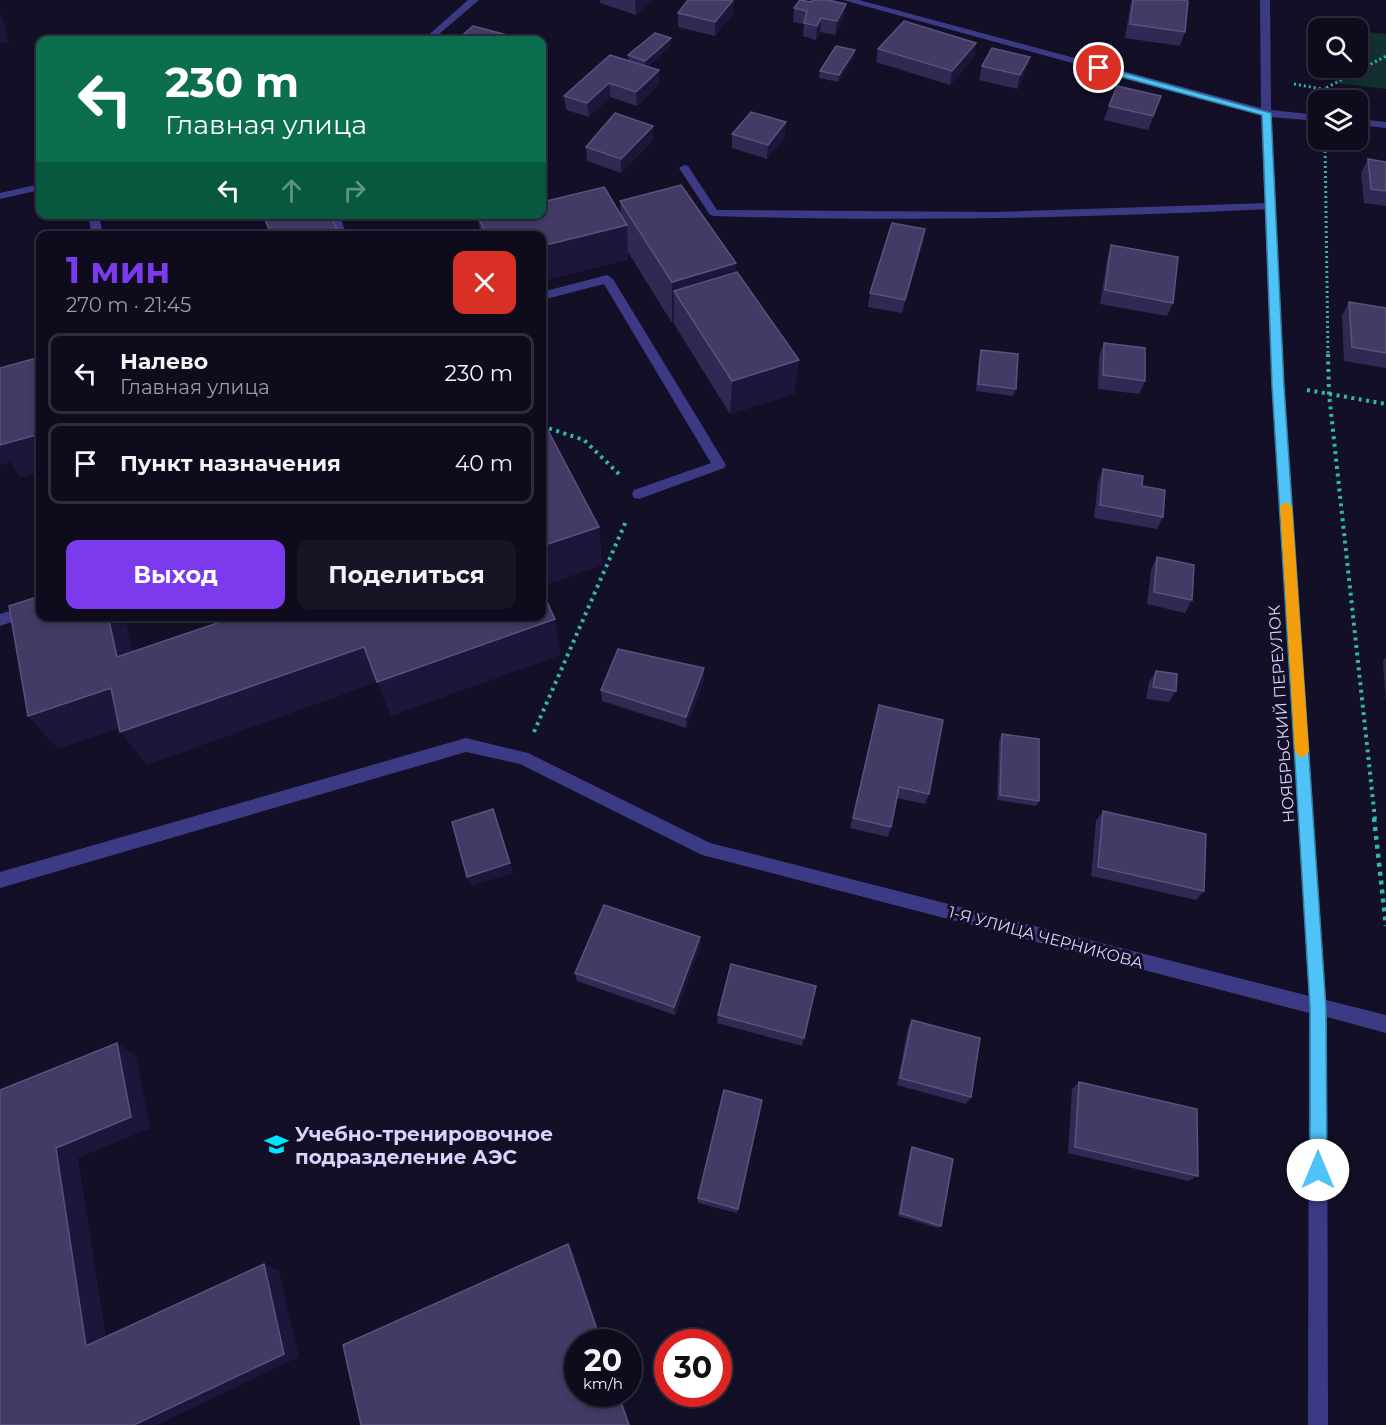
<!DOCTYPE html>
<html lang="ru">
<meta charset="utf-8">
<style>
:root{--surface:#0e0b1c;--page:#171425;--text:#f1f3f6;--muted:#9b9ba3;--line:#2e2b3b;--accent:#7c3aed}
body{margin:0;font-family:Montserrat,sans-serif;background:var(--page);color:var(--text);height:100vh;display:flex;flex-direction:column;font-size:22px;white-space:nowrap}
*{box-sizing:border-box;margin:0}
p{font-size:20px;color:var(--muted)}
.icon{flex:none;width:33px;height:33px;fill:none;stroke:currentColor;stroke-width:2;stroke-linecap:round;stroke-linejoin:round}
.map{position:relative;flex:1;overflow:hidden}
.drawer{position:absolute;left:36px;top:231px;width:510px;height:390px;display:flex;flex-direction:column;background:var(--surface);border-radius:12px;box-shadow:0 3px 9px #0003,0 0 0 2px var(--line)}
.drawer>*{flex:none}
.banner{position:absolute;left:36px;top:36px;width:510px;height:183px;border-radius:12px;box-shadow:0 3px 9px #0003,0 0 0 2px var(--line);background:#0b6e4f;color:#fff;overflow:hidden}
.controls{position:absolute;left:1308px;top:18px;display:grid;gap:12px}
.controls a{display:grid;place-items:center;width:60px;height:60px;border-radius:12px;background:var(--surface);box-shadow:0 3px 9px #0003,0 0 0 2px var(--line);font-size:30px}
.speed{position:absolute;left:564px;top:1329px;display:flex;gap:12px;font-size:30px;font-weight:700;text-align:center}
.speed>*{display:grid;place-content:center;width:78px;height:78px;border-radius:50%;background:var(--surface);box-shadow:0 3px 9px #0003,0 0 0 2px var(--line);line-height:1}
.speed small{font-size:15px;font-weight:400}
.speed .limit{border:9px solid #d22;background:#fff;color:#111}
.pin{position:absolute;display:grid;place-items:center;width:51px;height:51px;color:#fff;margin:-26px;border:3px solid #fff;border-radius:50%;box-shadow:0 2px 6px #0007}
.me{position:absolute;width:66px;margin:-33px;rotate:0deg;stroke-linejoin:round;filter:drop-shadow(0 0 4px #0008)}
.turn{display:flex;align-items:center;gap:21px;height:126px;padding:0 30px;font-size:27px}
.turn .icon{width:78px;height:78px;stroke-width:2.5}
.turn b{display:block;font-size:42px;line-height:51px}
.lanes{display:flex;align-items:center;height:57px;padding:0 30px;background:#0003;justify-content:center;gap:30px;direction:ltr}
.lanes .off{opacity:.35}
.round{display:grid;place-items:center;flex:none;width:63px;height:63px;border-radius:12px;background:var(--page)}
.summary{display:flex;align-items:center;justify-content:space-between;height:102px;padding:0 30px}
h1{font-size:36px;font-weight:700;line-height:45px;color:var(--accent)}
.primary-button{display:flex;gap:12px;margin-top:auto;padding:12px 30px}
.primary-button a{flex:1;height:69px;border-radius:12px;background:var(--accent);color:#fff;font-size:24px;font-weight:700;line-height:69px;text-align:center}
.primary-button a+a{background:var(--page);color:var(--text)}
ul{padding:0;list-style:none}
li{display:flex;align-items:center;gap:18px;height:81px;margin:0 12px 9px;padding:0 18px;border:3px solid var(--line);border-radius:12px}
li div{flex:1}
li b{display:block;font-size:22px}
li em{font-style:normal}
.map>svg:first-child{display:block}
</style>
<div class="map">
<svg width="1386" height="1425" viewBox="0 0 1386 1425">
<rect width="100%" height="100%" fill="#130f26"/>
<!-- green -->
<polygon fill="#12302f" points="1358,31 1386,34 1386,89 1336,83 1335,68 1358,68"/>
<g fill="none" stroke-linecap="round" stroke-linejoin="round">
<!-- path-far2 -->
<g stroke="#2fb8b0" stroke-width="3" stroke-dasharray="2 3" stroke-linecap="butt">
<polyline points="1294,84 1322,89"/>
<polyline points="1361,93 1324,89 1386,56"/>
<polyline points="1325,141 1328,356"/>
</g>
<!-- path-far1 -->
<g stroke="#2fb8b0" stroke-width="4" stroke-dasharray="3 4.5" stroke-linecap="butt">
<polyline points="1328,354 1329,394 1375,819"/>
<polyline points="1307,390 1386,404"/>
<polyline points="542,426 584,440 619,474"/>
<polyline points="534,732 627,519"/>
</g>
<!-- path -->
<polyline stroke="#2fb8b0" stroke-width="4.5" stroke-dasharray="4 5" stroke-linecap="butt" points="1374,818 1386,926"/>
<!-- service -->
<g fill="#3d3a85" fill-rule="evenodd">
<polygon points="468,0 479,0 432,40 423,40"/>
<path d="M684,165l4,1 29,44 275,2 278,-9 5,3 -5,3c-185,9 -370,13 -556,7l-4,-1 -31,-47z"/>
<polygon points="40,184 40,190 0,199 0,193"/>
<polygon points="88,214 99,214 103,236 92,236"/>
<polygon points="328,214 339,214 347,236 336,236"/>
<polygon points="607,275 613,279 726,465 724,468 639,499 634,498 632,494 634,490 711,463 604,284 542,300 542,292"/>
<polygon points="40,601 40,612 0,626 0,614"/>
<polygon points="466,738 528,753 712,844 714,849 712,854 706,856 700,854 520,764 466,752 0,888 0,872"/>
</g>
<!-- minor -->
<g fill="#3d3a85" fill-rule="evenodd">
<polygon points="843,0 859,0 1261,108 1260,0 1270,0 1271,110 1318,115 1318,121 1271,117 1284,386 1326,1000 1386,1015 1386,1033 1327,1017 1328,1425 1308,1425 1309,1013 706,856 700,854 698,849 700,844 706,842 1309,996 1272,386 1261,115"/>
<polygon points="1358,119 1386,122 1386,128 1358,125"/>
</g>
</g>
<!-- wall -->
<g fill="#312854">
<polygon points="600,0 653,0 636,15 600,3"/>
<polygon points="1132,0 1182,0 1185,32 1180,46 1125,38 1130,7"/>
<polygon points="811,2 846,4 844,17 835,35 820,32 816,40 803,36 804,24 793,22 794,8"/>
<polygon points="734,12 715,36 678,27 678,13"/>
<polygon points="671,38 671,45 647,67 659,84 637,106 610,97 589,117 566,110 564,96 629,61 628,55"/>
<polygon points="976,43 974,57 950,85 876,62 878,49"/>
<polygon points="855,50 854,57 838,82 819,78 820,71"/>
<polygon points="1030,57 1026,71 1017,89 979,80 982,66"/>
<polygon points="1109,106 1156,110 1148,130 1104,120"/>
<polygon points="653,126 653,140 621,173 587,161 586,147"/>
<polygon points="732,134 785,136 767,159 732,148"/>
<polygon points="1368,159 1386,162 1386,206 1364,203 1361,173"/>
<polygon points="620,201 736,263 736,273 795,393 730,414 674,324 674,322 672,323 628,252 628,259 542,281 542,236 481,236 478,217 621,215"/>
<polygon points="262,214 330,214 340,236 270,236"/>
<polygon points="923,242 902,313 868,307 870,293"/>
<polygon points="1111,245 1173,303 1167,316 1100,304 1107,259"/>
<polygon points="1349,302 1386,308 1386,368 1344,361 1342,316"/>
<polygon points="1104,343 1145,381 1139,394 1098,389 1099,356"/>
<polygon points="981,350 1016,389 1013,396 976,391 979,357"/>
<polygon points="1103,469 1142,486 1163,517 1157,529 1094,518 1098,482"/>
<polygon points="1157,557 1192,600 1185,613 1147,604 1151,570"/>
<polygon points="1386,658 1386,704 1383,661"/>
<polygon points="704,668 704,680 686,728 602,701 601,690"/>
<polygon points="1156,671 1176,691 1169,702 1146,699 1149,682"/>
<polygon points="879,705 929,794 925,804 897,798 891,827 888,837 850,828"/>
<polygon points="1002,734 1039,801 1036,806 997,800 999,740"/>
<polygon points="1103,811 1204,891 1196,900 1091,876 1096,821"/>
<polygon points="700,946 675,1015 577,981 575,973"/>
<polygon points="718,1015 804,1038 802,1046 717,1023"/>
<polygon points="912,1020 971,1097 966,1104 897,1085 908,1027"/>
<polygon points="1079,1082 1198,1176 1188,1181 1068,1153 1072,1089"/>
<polygon points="762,1100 737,1213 698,1203 698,1198"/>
<polygon points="912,1147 941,1226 938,1228 898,1216 910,1150"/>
</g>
<!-- shaded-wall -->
<g fill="#1d163a">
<polygon points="636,0 653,0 636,15 635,1"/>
<polygon points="733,0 734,0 734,12 715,36 715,22"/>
<polygon points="846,4 844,17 835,35 837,21"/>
<polygon points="0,13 4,22 9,42 0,44"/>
<polygon points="821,18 820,32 816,40 817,26"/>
<polygon points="671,38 671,45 645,68 645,61"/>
<polygon points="976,43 974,57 950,85 952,71"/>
<polygon points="855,50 854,57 838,82 839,75"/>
<polygon points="1030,57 1026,71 1017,89 1020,75"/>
<polygon points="659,70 659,84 637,106 636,92"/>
<polygon points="609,83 610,97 589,117 587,103"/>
<polygon points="786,122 785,136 767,159 768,145"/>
<polygon points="653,126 653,140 621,173 621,159"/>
<polygon points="130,214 147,214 132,218"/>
<polygon points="627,225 628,259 542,281 542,246"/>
<polygon points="925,229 923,242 902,313 905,300"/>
<polygon points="736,263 734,304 674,291 674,322 672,323 672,282"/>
<polygon points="799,360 795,393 730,414 732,381"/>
<polygon points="0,434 40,434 40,472 21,478 10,462 0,465"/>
<polygon points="599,527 603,565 542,586 542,546"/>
<polygon points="108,616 125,616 142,692 117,657"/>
<polygon points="555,619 561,655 391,716 377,682 147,765 120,732 364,647"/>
<polygon points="704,668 704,680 686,728 686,717"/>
<polygon points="111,688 137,722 58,749 28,716"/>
<polygon points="510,863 513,873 471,886 467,877"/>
<polygon points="700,937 700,946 675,1015 674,1007"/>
<polygon points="117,1043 136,1056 150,1128 78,1158 108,1350 86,1346 56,1148"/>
<polygon points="568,1244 573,1251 603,1342 601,1342"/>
<polygon points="264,1264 279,1271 299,1357 157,1425 134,1425"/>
<polygon points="618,1394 620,1394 631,1425 629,1425"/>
</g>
<!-- building -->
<g fill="#433a66" stroke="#5a527e" stroke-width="1.5">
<polygon points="688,0 733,0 715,22 678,13"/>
<polygon points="800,0 811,2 813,0 828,0 846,4 837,21 821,18 817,26 804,23 807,11 794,8"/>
<polygon points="1133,0 1182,0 1188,1 1185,32 1130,24"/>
<polygon points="904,21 976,43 952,71 878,49"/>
<polygon points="473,26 518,38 515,40 457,40"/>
<polygon points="655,33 671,38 645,61 628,55"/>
<polygon points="836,46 855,50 839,75 820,71"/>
<polygon points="992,48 1030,57 1020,75 982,66"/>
<polygon points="610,55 659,70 636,92 609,83 587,103 564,96"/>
<polygon points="1117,86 1161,96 1153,116 1109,106"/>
<polygon points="751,112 786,122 768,145 732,134"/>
<polygon points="615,113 653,126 621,159 586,147"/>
<polygon points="1368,159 1386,162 1386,191 1371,189"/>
<polygon points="681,185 736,263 672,282 620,201"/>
<polygon points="604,187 627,225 542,246 542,236 487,236 478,217 490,214 542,214 542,202"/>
<polygon points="263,214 330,214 340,236 272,236"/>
<polygon points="892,223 925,229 905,300 870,293"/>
<polygon points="1111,245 1178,257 1173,303 1105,290"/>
<polygon points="737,272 799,360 732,381 674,291"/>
<polygon points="1349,302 1386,308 1386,353 1352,347"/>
<polygon points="1104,343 1145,348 1145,381 1103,375"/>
<polygon points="981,350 1018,354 1016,389 978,384"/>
<polygon points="40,357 40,434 0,445 0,368"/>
<polygon points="542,419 599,527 542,546"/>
<polygon points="1103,469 1143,476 1142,486 1165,490 1163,517 1100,505"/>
<polygon points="1157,557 1194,565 1192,600 1154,592"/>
<polygon points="542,591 555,619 377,682 364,647 120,732 111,688 28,716 9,606 40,596 40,616 108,616 117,657 238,616 542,616"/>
<polygon points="618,649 704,668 686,717 601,690"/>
<polygon points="1156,671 1177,674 1176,691 1153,687"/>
<polygon points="879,705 943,720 929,794 899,787 891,827 853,818"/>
<polygon points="1002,734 1039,739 1039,801 1000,795"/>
<polygon points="493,809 510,863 467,877 452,822"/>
<polygon points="1103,811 1206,834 1204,891 1098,867"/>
<polygon points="604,905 700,937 674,1007 575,973"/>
<polygon points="731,964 816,986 804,1038 718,1015"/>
<polygon points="912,1020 980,1038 971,1097 900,1078"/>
<polygon points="117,1043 131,1117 56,1148 86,1346 264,1264 284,1354 134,1425 0,1425 0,1090"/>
<polygon points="1079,1082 1197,1109 1198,1176 1075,1147"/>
<polygon points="724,1090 762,1100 738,1209 698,1198"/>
<polygon points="912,1147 953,1159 941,1226 900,1213"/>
<polygon points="568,1244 601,1342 578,1342 578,1394 618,1394 629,1425 361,1425 343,1345"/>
</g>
<!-- route -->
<polygon fill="#4fc3f7" stroke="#337fa1" stroke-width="1.5" points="1099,66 1271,113 1284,386 1326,1008 1327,1170 1324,1176 1318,1179 1312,1176 1310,1170 1310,1008 1272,386 1262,115 1096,70 1095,68"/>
<!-- slow -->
<polygon fill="#f59e0b" points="1286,502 1292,506 1309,752 1302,758 1295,752 1280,506"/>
<!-- icons -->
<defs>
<symbol id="university-bare" viewBox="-9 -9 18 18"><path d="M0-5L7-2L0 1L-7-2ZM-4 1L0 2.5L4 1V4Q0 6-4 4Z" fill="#00e5ff" stroke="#130f26" stroke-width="2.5" paint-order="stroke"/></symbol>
</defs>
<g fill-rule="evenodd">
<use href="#university-bare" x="260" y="1128" width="33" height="33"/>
</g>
<g text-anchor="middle" stroke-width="6" stroke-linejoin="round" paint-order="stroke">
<!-- street labels -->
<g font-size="16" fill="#d9d4ff" stroke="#130f26">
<text transform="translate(1281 714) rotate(-94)" y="6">НОЯБРЬСКИЙ ПЕРЕУЛОК</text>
<text transform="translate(1046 937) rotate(15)" y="6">1-Я УЛИЦА ЧЕРНИКОВА</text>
</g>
<!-- near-poi labels -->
<g font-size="20" font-weight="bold" fill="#d9d4ff" stroke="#130f26" text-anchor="start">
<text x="295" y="1141">Учебно-тренировочное<tspan x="295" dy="23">подразделение АЭС</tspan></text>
</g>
</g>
</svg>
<div class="controls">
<a><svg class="icon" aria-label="search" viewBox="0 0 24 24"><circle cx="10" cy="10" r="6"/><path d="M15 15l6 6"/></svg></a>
<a><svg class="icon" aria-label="layers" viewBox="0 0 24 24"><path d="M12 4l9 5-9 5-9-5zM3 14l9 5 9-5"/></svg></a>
</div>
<div class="speed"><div>20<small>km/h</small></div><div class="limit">30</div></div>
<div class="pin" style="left:1099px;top:68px;background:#d93025"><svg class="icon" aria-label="arrive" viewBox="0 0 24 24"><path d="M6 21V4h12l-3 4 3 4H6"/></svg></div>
<svg class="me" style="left:1318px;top:1170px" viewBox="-20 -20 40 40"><circle r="19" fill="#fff"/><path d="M0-13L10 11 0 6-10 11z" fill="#4fc3f7"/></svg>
<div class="banner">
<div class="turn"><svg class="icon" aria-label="left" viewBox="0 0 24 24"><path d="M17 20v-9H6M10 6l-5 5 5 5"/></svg><div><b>230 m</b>Главная улица</div></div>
<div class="lanes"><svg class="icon" aria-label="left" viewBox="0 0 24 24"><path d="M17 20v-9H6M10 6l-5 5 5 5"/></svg><svg class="icon off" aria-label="ahead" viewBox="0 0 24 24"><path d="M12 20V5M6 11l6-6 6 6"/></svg><svg class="icon off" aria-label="right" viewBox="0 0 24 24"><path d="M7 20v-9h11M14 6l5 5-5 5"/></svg></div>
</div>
<section class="drawer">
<div class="summary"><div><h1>1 мин</h1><p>270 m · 21:45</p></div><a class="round" style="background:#d93025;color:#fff"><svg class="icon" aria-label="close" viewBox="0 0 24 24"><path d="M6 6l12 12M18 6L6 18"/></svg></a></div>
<ul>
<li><svg class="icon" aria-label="left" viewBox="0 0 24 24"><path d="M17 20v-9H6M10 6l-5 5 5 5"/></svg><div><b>Налево</b><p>Главная улица</p></div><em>230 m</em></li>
<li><svg class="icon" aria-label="arrive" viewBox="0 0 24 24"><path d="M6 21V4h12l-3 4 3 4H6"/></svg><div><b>Пункт назначения</b></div><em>40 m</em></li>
</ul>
<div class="primary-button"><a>Выход</a><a>Поделиться</a></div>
</section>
</div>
